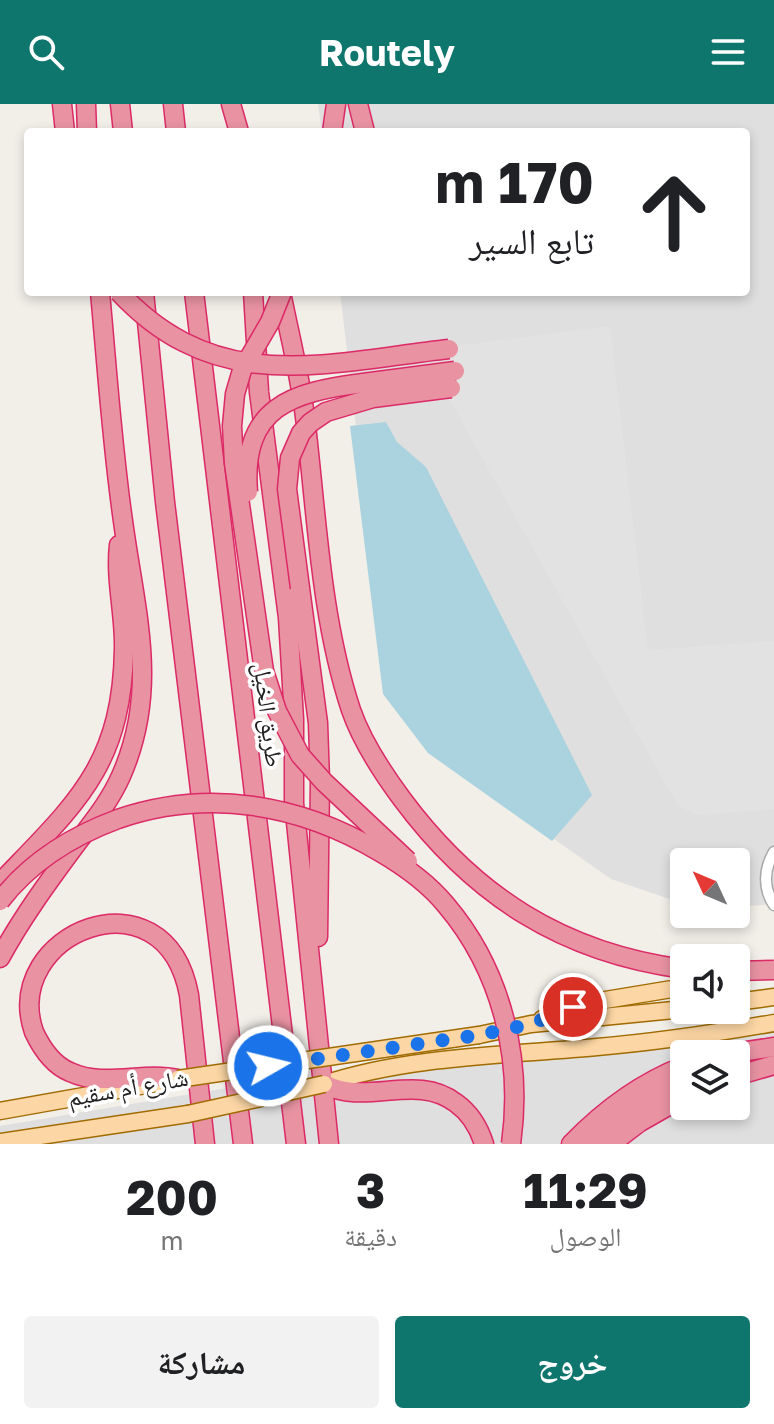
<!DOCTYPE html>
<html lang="ar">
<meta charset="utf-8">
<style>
:root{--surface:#fff;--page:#f2f2f2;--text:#202124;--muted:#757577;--accent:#0f766e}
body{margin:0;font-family:"Golos Text","Noto Naskh Arabic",sans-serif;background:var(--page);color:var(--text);direction:rtl;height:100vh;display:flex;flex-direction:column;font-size:30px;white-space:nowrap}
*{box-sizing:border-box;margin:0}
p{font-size:26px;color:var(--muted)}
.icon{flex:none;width:44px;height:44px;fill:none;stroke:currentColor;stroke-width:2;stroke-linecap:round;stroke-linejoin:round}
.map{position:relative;height:1040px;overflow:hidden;direction:ltr}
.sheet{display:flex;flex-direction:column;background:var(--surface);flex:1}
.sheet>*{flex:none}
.hud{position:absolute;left:24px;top:24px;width:726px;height:168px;border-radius:8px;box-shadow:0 4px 12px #0003;direction:rtl;background:#fff;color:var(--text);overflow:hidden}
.needle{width:52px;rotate:314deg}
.buttons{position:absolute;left:670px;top:744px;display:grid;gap:16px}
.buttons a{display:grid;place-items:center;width:80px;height:80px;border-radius:8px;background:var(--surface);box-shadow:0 4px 12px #0003;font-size:40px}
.pin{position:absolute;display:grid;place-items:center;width:68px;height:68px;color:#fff;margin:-34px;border:4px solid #fff;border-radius:50%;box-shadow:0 2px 8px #0007}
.me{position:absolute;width:88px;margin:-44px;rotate:82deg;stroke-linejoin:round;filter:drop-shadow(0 0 6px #0008)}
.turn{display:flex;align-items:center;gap:28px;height:168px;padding:0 24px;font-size:36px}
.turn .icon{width:104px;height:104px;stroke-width:2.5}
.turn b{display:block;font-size:56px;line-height:68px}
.eta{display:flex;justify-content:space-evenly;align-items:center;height:136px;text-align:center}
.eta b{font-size:48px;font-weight:700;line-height:56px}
.button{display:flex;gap:16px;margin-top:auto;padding:16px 24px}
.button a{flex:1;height:92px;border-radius:8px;background:var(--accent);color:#fff;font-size:32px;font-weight:700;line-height:92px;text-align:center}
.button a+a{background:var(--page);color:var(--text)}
header{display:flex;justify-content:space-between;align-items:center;height:104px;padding:0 24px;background:var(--accent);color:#fff;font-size:36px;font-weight:700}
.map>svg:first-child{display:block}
</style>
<header><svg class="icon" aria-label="menu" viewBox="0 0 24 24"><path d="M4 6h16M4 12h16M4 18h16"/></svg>Routely<svg class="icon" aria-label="search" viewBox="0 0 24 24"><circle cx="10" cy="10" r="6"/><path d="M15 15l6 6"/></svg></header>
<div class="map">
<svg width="774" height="1040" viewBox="0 0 774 1040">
<rect width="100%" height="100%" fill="#f2efe9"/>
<!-- residential -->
<g fill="#e0dfdf" fill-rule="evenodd">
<polygon points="318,0 774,0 774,800 736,803 736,758 684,758 684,800 611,775 427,646 387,584 340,188 746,188 746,28 322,28"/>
<path d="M774,920v120h-774v-18l239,-40zM684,950h52v52h-52z"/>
</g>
<!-- parking -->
<polygon fill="#e2e2e2" points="610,222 648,546 774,537 774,705 699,711 678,702 449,295 456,262 450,262 449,243"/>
<!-- water -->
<polygon fill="#aad3df" points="386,318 397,338 426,363 592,691 552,737 428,649 383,590 350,322"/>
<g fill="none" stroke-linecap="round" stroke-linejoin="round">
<defs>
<path id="street" d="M774,748c-10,17 -11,36 0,53"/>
<g id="primary">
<polyline points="736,898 774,893"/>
<polyline points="542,915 587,899 684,883"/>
<polyline points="479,931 531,920 684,905"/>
<path d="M324,980c84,-28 186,-29 273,-37 60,-5 119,-14 177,-24"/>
<polyline points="0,1007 157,979"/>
<polyline points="0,1038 188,1010"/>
</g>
<g id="highway">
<polyline points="62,0 65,28"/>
<polyline points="86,0 87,28"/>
<polyline points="120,0 123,28"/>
<polyline points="173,0 176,28"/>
<polyline points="231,0 239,28"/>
<polyline points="358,0 365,28"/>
<polyline points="332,28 336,0"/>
<polyline points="144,188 165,398 243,1040"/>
<polyline points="194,188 296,1040"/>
<polyline points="253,188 259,288 288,514 294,615 294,699 329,1040"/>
<path d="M281,188c8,41 19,83 24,125 12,98 15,199 46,293 11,32 31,62 51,89 72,97 161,154 282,170"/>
<polyline points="300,484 318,619 320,677 318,833"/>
<path d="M0,779c75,-79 122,-116 124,-234 1,-34 -9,-69 -5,-104"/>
<path d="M0,854c21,-39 48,-76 74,-111 17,-23 35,-44 47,-71 39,-88 14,-165 2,-255 -11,-76 -16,-153 -23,-229"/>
<polyline points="727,950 774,943"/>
<polyline points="736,972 774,961"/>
<path d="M178,975c-36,-8 -73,9 -108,-7 -17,-7 -28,-23 -36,-40 -34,-99 131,-166 155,-37l16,149"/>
<path d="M324,980c42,23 92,-12 132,19 14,10 23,25 28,41"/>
<path d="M571,1040c33,-34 69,-61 113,-78"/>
<polyline points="588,1040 630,1005 684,977"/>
<polyline points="611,1040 640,1018 684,993"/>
</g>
</defs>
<!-- street casing -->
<use href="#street" stroke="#a9a9a9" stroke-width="13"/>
<!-- primary casing -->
<use href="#primary" stroke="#a06b00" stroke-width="19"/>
<!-- highway casing -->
<use href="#highway" stroke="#dc2a67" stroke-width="21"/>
<!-- street -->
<use href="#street" stroke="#fff" stroke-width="10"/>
<!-- primary -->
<use href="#primary" stroke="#fcd6a4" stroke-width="16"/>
<!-- highway -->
<use href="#highway" stroke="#e892a2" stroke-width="18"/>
<defs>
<g id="primary-bridge">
<polyline points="178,975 479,931"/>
<polyline points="188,1010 324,980"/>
</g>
<g id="highway-bridge">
<path d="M119,188c98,105 205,71 330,57"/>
<polyline points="282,188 270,218 242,266 235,290 232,322 234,359 264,567 277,607 300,651 324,678 408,757"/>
<path d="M248,388c-7,-86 45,-100 115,-109 31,-4 61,-8 92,-12"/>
<polyline points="300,484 287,385 290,354 301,329 310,319 326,308 373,294 451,284"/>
<path d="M0,797c30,-39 72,-65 118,-82 90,-31 182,-15 262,33 24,14 48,31 66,53 56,66 77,154 65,239"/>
<polyline points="736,867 774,866"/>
</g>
</defs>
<!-- primary-bridge casing -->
<use href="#primary-bridge" stroke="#a06b00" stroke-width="19" stroke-linecap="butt"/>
<!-- highway-bridge casing -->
<use href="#highway-bridge" stroke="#dc2a67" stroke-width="21" stroke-linecap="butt"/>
<!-- primary-bridge -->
<use href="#primary-bridge" stroke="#fcd6a4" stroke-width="16"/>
<!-- highway-bridge -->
<use href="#highway-bridge" stroke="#e892a2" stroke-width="18"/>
</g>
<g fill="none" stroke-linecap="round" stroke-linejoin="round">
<!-- route -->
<polyline stroke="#1a73e8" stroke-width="14" stroke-dasharray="0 25.2" points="268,962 479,931 531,920 573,903"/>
</g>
<g text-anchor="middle" stroke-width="7" stroke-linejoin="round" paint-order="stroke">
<!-- street labels -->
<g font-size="24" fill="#222" stroke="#fff">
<text transform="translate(268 611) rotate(83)" y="8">طريق الخيل</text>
<text transform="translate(128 984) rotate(-10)" y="8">شارع أم سقيم</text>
</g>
</g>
</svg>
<div class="buttons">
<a><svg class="needle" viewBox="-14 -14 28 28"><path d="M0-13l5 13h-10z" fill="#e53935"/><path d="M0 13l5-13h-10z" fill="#757577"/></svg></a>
<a><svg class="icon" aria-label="sound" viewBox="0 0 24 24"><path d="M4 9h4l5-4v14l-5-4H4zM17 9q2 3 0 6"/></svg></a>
<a><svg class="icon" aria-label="layers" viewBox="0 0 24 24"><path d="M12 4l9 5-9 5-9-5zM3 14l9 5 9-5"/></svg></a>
</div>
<div class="pin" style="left:573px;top:903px;background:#d93025"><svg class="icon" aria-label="arrive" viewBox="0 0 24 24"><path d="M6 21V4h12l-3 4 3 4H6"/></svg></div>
<svg class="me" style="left:268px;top:962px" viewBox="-20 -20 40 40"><circle r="17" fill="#1a73e8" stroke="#fff" stroke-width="3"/><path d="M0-11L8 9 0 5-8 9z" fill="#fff"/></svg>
<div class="hud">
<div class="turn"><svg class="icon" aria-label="ahead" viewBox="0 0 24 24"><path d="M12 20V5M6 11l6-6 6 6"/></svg><div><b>170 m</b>تابع السير</div></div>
</div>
</div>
<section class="sheet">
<div class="eta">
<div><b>11:29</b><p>الوصول</p></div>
<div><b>3</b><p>دقيقة</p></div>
<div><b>200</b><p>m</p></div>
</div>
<div class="button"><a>خروج</a><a>مشاركة</a></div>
</section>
